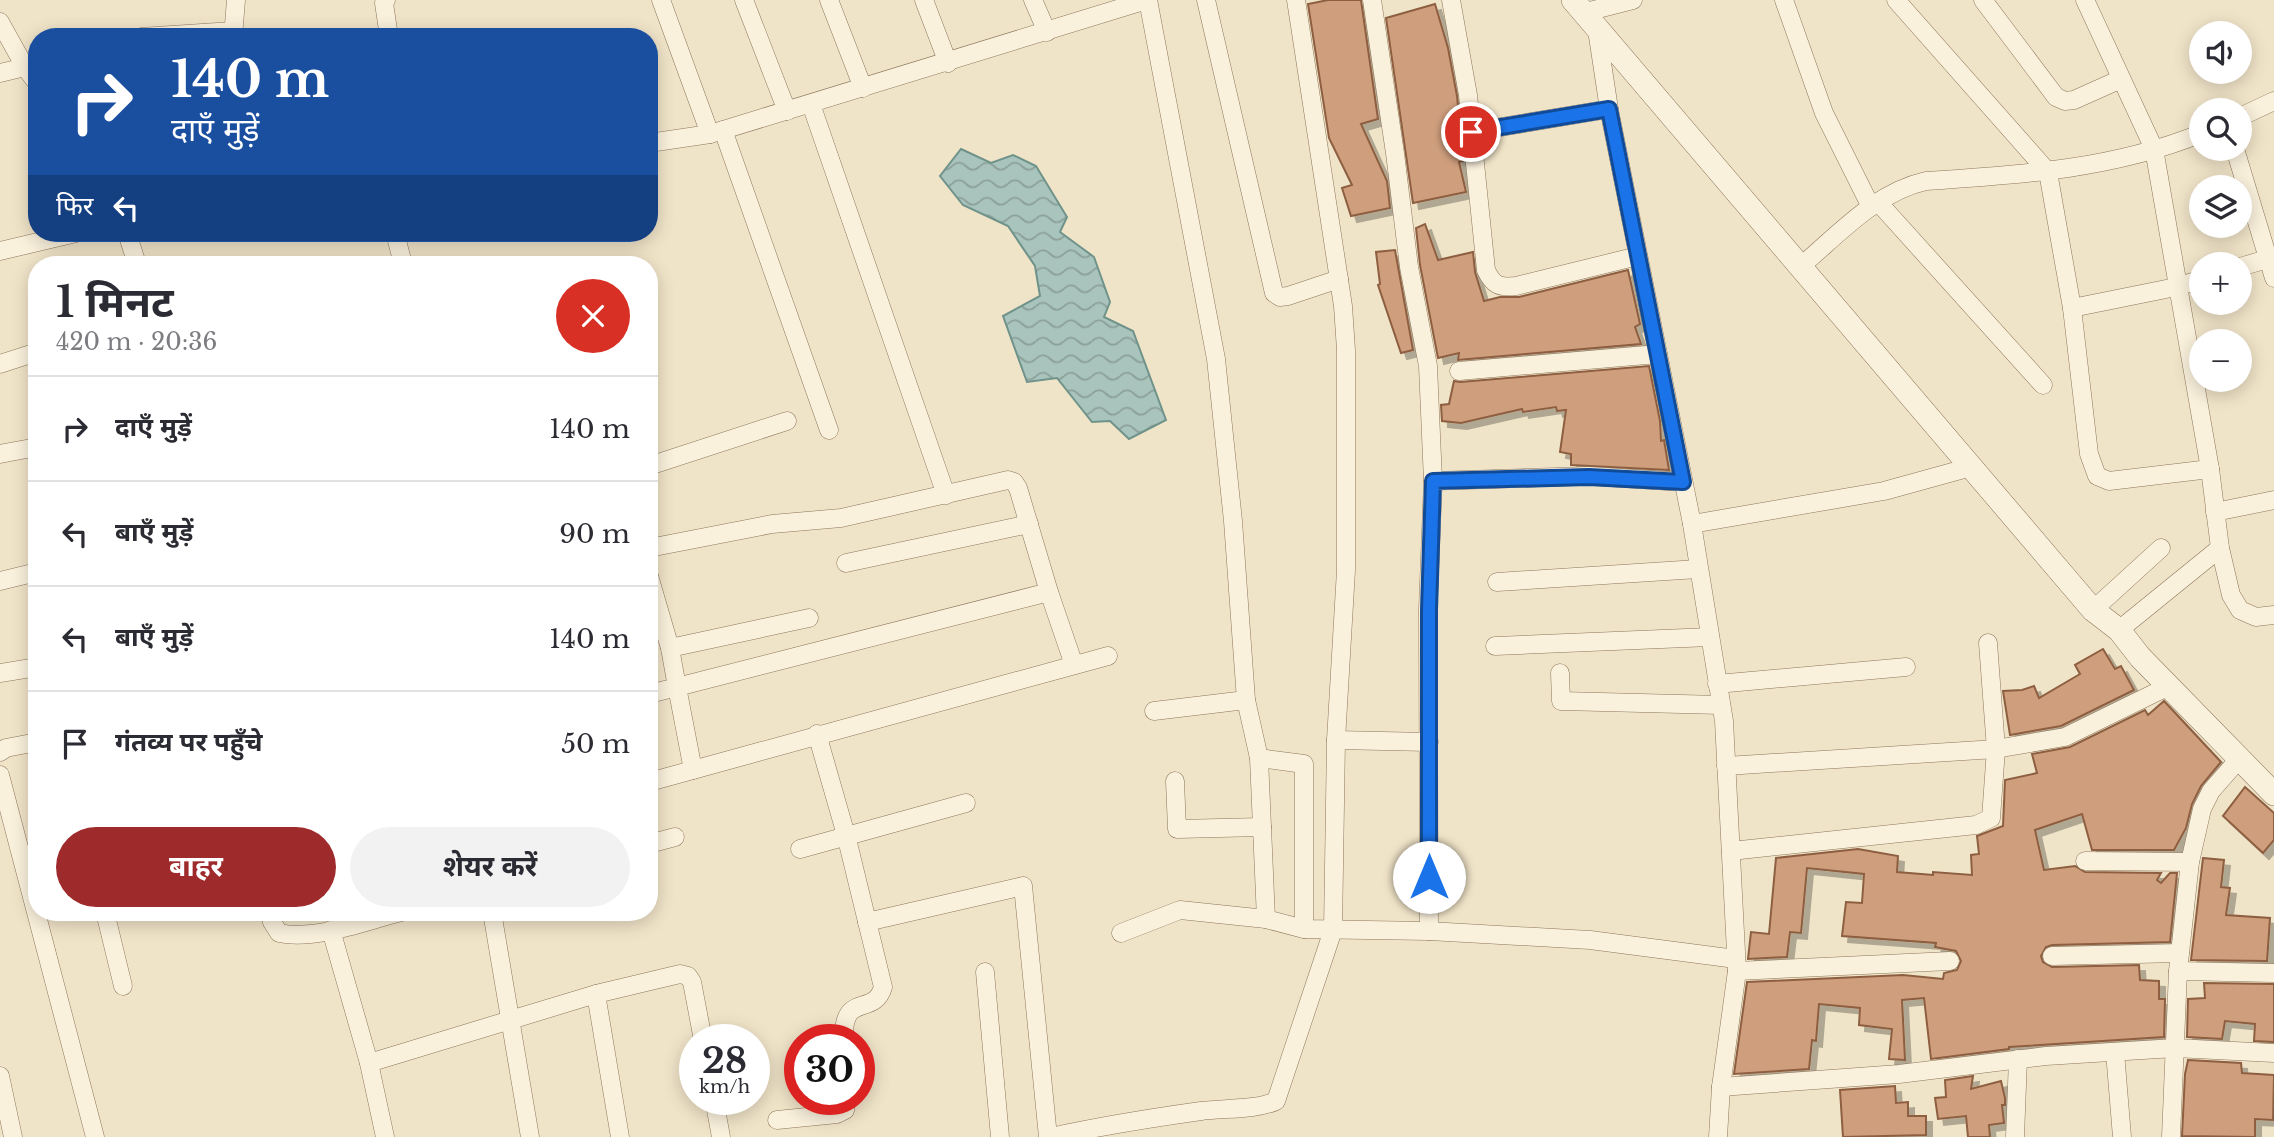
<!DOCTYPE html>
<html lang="hi">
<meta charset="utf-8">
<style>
:root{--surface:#fff;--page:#f2f2f3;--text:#2b2b33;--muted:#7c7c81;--line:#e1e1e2;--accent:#9e2a2b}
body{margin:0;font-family:"Libre Baskerville","Noto Sans Devanagari",serif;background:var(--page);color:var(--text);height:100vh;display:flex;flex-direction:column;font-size:26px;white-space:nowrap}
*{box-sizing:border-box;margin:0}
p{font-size:23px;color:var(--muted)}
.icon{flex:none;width:38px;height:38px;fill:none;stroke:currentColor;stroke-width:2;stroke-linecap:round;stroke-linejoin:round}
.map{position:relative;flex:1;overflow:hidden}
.panel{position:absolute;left:28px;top:256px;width:630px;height:665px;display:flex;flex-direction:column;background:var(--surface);border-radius:28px;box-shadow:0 4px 18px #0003}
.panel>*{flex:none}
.guide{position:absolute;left:28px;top:28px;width:630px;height:214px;border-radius:28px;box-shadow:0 4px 18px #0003;background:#1a4fa0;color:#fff;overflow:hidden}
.fabs{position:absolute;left:2189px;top:21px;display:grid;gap:14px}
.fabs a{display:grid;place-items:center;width:63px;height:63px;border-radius:50%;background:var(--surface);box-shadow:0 4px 18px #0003;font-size:35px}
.speed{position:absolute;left:679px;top:1024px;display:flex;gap:14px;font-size:35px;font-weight:700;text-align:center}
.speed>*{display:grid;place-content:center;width:91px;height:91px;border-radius:50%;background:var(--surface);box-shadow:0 4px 18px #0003;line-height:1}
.speed small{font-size:18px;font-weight:400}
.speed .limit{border:10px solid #d22;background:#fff;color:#111}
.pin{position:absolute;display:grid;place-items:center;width:60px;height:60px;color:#fff;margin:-30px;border:4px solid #fff;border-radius:50%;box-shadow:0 2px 7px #0007}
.me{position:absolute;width:77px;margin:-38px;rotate:0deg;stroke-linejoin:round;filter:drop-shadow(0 0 5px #0008)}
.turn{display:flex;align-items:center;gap:24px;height:147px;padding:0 28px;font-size:32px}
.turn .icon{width:91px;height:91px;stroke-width:2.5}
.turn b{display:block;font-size:49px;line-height:60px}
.then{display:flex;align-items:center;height:66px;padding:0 28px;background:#0003;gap:14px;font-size:26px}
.round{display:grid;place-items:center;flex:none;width:74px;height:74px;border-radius:37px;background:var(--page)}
.headline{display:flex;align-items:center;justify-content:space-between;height:119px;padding:0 28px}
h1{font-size:42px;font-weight:700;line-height:52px}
.cta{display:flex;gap:14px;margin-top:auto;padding:14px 28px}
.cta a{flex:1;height:80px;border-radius:42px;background:var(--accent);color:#fff;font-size:28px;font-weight:700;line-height:80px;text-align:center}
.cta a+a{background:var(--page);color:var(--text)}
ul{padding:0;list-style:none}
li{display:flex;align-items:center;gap:21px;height:105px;padding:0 28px;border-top:2px solid var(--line)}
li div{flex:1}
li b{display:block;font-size:26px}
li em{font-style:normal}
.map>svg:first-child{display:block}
</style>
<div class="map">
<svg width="2274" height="1137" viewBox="0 0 2274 1137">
<defs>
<pattern id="water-waves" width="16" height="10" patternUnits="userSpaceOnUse" patternTransform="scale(1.75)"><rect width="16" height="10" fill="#a9c4bc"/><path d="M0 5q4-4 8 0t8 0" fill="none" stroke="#8ba098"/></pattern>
<filter id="shadow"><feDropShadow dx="6" dy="6" stdDeviation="0" flood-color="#0004"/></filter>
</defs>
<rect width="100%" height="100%" fill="#f0e4c8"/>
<!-- water -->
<polygon fill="url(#water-waves)" stroke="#6f938a" stroke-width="2" points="961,149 991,163 1013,155 1036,166 1067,217 1060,232 1094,257 1110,302 1104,317 1133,331 1166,420 1129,439 1110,421 1092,422 1057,378 1027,382 1003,316 1040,296 1035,266 1008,226 963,205 940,176"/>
<!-- building -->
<g fill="#cf9f7d" stroke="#8d5f41" stroke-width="2" filter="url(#shadow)">
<polygon points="1328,0 1361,0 1378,119 1361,124 1387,181 1390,208 1351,216 1342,188 1352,185 1329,138 1308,4"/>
<polygon points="1435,4 1448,48 1457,96 1463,161 1459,162 1466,192 1413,203 1386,18"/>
<polygon points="1425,224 1438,260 1473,252 1475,272 1484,301 1500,297 1519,297 1628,270 1640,324 1635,327 1641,344 1458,360 1459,353 1438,358 1420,265 1416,228"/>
<polygon points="1395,250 1413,350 1401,353 1378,285 1380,284 1376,252"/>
<polygon points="1649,366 1660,421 1661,441 1664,440 1669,470 1571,465 1571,454 1560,452 1566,410 1557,411 1556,407 1523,412 1522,409 1461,423 1442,421 1441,405 1449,404 1454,381 1460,382"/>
<polygon points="2103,649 2115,669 2121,666 2134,690 2061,726 2010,735 2003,691 2022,690 2034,686 2039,698 2080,674 2075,665"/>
<polygon points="2164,701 2221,762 2201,786 2192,804 2186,828 2174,850 2092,850 2082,814 2035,830 2044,870 2075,866 2085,872 2161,873 2157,880 2161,883 2170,873 2177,873 2170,942 2052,945 2046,947 2041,956 2043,962 2052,967 2139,965 2140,980 2159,981 2159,999 2165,999 2164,1037 2009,1047 2009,1049 1931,1059 1924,998 1902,1000 1905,1060 1889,1059 1892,1029 1859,1025 1860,1008 1819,1004 1816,1041 1812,1040 1809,1069 1734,1074 1747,982 1903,975 1943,979 1944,973 1957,970 1961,961 1956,951 1935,947 1936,943 1842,936 1846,902 1862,903 1864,874 1807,868 1801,933 1790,932 1787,957 1748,959 1751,932 1769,934 1776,858 1858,849 1898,856 1897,872 1933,875 1933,872 1972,875 1971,855 1979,854 1977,836 2003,826 2005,780 2037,773 2032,754 2070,747 2145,710 2148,715"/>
<polygon points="2245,787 2274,813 2274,840 2263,853 2223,816"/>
<polygon points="2203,858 2224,860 2221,887 2230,888 2226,915 2270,918 2267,961 2191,960"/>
<polygon points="2204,983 2274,984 2274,1042 2254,1041 2255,1024 2225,1021 2222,1039 2187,1037 2188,999 2205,998"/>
<polygon points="2188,1060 2241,1063 2242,1073 2274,1075 2273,1120 2255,1119 2255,1137 2182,1136 2185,1074"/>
<polygon points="1973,1076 1971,1089 2001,1081 2005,1098 2005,1105 2002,1105 2004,1123 1989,1125 1990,1137 1968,1137 1966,1116 1938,1119 1935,1098 1946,1097 1945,1080"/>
<polygon points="1895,1086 1896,1103 1908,1102 1908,1116 1926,1116 1926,1135 1843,1137 1840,1090"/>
</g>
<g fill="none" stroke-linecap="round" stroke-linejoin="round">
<defs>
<g id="minor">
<polyline points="386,0 384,3 389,37"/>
<polyline points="661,0 710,134"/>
<polyline points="744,0 787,111"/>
<polyline points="829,0 863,88"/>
<polyline points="924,0 948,63"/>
<polyline points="1033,0 1047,32"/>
<polyline points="1148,0 1216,359 1233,521 1246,700 1259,758 1266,919"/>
<polyline points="1206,0 1274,293 1280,297 1288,296 1339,279"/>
<polyline points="1372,0 1395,153 1409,267 1428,366 1433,481 1428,609 1429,931"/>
<path d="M1451,0l17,95 18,175c7,15 13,18 30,16l122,-30"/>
<polyline points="1784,0 1824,113 1871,207"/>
<polyline points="1896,0 2048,172 2072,308 2089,454 2097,476 2109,481 2210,469"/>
<polyline points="1983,0 2056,97 2065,101 2074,100 2121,79"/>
<polyline points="2085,0 2154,149 2210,469 2220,548 2231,595 2240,610 2256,617 2274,615"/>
<polyline points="1582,13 1633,0"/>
<polyline points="0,22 25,67 0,73"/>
<polyline points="1597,30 1609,109 1692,524 1724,721 1737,971 1721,1087 1718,1137"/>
<polyline points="141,37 233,31"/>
<polyline points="233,37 236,0"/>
<polyline points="37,62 25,67 37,83"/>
<polyline points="811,104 946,495"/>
<polyline points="2240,117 2274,101"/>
<polyline points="723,130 829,430"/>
<polyline points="1471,132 1609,109"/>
<polyline points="649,143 710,134 1147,0"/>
<polyline points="2235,149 2274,278"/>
<polyline points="1878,202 2043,385"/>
<polyline points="127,233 137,264"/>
<polyline points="395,233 403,264"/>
<polyline points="0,251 76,233"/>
<path d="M1801,266c38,-32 75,-74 125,-85 94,-6 188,-12 276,-48"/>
<polyline points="2240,267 2274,257"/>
<polyline points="2072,308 2176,287 2202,279"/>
<polyline points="0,364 37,352"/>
<polyline points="1459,371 1658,354"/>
<polyline points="0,454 37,447"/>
<polyline points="649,466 787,421"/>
<polyline points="1433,481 1589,476 1683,482"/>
<polyline points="2215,512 2274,500"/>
<polyline points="1692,524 1884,491 1971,467"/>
<polyline points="649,548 772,524 841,518 1008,480 1014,482 1018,488 1049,592 677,687 693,770"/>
<polyline points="846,563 1029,524"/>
<polyline points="649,576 670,648 677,687 649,694"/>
<polyline points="0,581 37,572"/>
<polyline points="1497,582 1698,569"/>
<polyline points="1049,592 1074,665"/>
<polyline points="2093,610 2161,548"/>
<polyline points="2119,630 2220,548"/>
<polyline points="1495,646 1710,637"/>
<polyline points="670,648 809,618"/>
<polyline points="0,673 37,667"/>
<polyline points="1560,673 1561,701 1721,705"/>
<polyline points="1717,684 1906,667"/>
<polyline points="1154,711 1246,700"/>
<path d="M817,734l29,101 37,152c-9,31 -41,3 -39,53"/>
<polyline points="1336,740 1429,742"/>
<polyline points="0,752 6,748 37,742"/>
<polyline points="1259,758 1304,764 1304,929"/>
<polyline points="1726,766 1996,749 2065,737 2169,686"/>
<polyline points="0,775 95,1137"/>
<polyline points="1175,781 1177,829 1262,827"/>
<polyline points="649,782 1108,656"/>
<polyline points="649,844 675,837"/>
<polyline points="800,849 966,803"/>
<polyline points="1731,851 1976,825 1991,818 1996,749 1988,643"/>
<polyline points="2085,861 2190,862"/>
<polyline points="105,912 123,986"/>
<path d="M269,912l3,10 7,11c36,8 86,-12 122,-21"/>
<polyline points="492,912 530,1137"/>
<polyline points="867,922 1023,886 1048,1137"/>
<polyline points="331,930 369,1063 385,1137"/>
<polyline points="1121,933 1180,910 1266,919 1304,929 1429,931 1590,940 1736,959"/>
<polyline points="2052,956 2180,953"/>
<polyline points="1737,971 1950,961"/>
<polyline points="2178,971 2274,973"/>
<polyline points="985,972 1000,1137"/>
<polyline points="596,994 680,974 688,976 692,982 703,1040"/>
<polyline points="2115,1052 2122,1137"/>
<polyline points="369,1063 596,994 620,1137"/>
<polyline points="0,1076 13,1137"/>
<polyline points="1721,1087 1899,1074 2046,1056 2175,1048 2274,1053"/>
<polyline points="714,1099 721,1137"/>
<polyline points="777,1120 837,1114 845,1110 847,1099"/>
<path d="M1051,1137c50,-11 100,-19 150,-26 23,-3 55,-1 75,-10l57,-171 3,-190 10,-170v-220l-3,-44 -47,-306"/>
<polyline points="2015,1137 2018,1059"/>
<polyline points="2171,1137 2178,971 2190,862 2202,809 2211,791 2239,759"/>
</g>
<polyline id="tertiary" points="1573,0 2093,610 2119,630 2140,657 2274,794"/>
</defs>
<!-- minor casing -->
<use href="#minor" stroke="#8d765c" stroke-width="19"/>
<!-- tertiary casing -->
<use href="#tertiary" stroke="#8d765c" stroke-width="24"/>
<!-- minor -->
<use href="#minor" stroke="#faf1dc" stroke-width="18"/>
<!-- tertiary -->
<use href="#tertiary" stroke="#faf1dc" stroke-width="23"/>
</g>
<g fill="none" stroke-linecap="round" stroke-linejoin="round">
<defs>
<polyline id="route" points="1429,877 1429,610 1433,481 1589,477 1683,482 1609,109 1471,132"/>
</defs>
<!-- route casing -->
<use href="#route" stroke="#114b97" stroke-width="18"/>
<!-- route -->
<use href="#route" stroke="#1a73e8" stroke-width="12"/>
</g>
</svg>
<div class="fabs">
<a><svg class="icon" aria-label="sound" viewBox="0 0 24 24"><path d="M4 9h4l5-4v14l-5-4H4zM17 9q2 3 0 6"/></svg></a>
<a><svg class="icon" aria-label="search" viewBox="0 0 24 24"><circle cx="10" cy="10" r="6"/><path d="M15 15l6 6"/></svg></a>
<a><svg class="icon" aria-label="layers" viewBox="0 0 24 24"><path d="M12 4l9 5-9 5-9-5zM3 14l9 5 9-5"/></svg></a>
<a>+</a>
<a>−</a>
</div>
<div class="speed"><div>28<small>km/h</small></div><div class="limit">30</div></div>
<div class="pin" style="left:1471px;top:132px;background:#d93025"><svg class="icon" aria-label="arrive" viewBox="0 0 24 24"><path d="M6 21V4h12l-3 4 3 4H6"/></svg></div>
<svg class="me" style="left:1429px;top:877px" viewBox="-20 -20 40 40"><circle r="19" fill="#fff"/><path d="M0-13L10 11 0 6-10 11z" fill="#1a73e8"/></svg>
<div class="guide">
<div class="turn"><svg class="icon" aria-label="right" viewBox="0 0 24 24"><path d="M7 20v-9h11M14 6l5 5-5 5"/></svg><div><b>140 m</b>दाएँ मुड़ें</div></div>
<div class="then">फिर<svg class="icon" aria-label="left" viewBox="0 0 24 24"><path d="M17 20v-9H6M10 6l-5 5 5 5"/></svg></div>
</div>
<section class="panel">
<div class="headline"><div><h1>1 मिनट</h1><p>420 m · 20:36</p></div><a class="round" style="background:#d93025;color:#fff"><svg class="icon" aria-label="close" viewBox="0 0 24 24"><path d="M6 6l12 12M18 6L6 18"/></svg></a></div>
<ul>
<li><svg class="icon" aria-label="right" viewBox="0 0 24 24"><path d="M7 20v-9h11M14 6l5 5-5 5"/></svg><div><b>दाएँ मुड़ें</b></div><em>140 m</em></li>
<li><svg class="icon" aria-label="left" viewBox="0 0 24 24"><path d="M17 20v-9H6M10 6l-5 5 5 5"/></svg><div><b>बाएँ मुड़ें</b></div><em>90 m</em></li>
<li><svg class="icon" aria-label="left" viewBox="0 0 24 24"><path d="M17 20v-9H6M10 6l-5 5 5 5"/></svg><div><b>बाएँ मुड़ें</b></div><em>140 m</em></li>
<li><svg class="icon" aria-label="arrive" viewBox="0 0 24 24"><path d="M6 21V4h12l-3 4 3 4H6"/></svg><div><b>गंतव्य पर पहुँचे</b></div><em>50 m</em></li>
</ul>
<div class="cta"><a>बाहर</a><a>शेयर करें</a></div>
</section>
</div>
